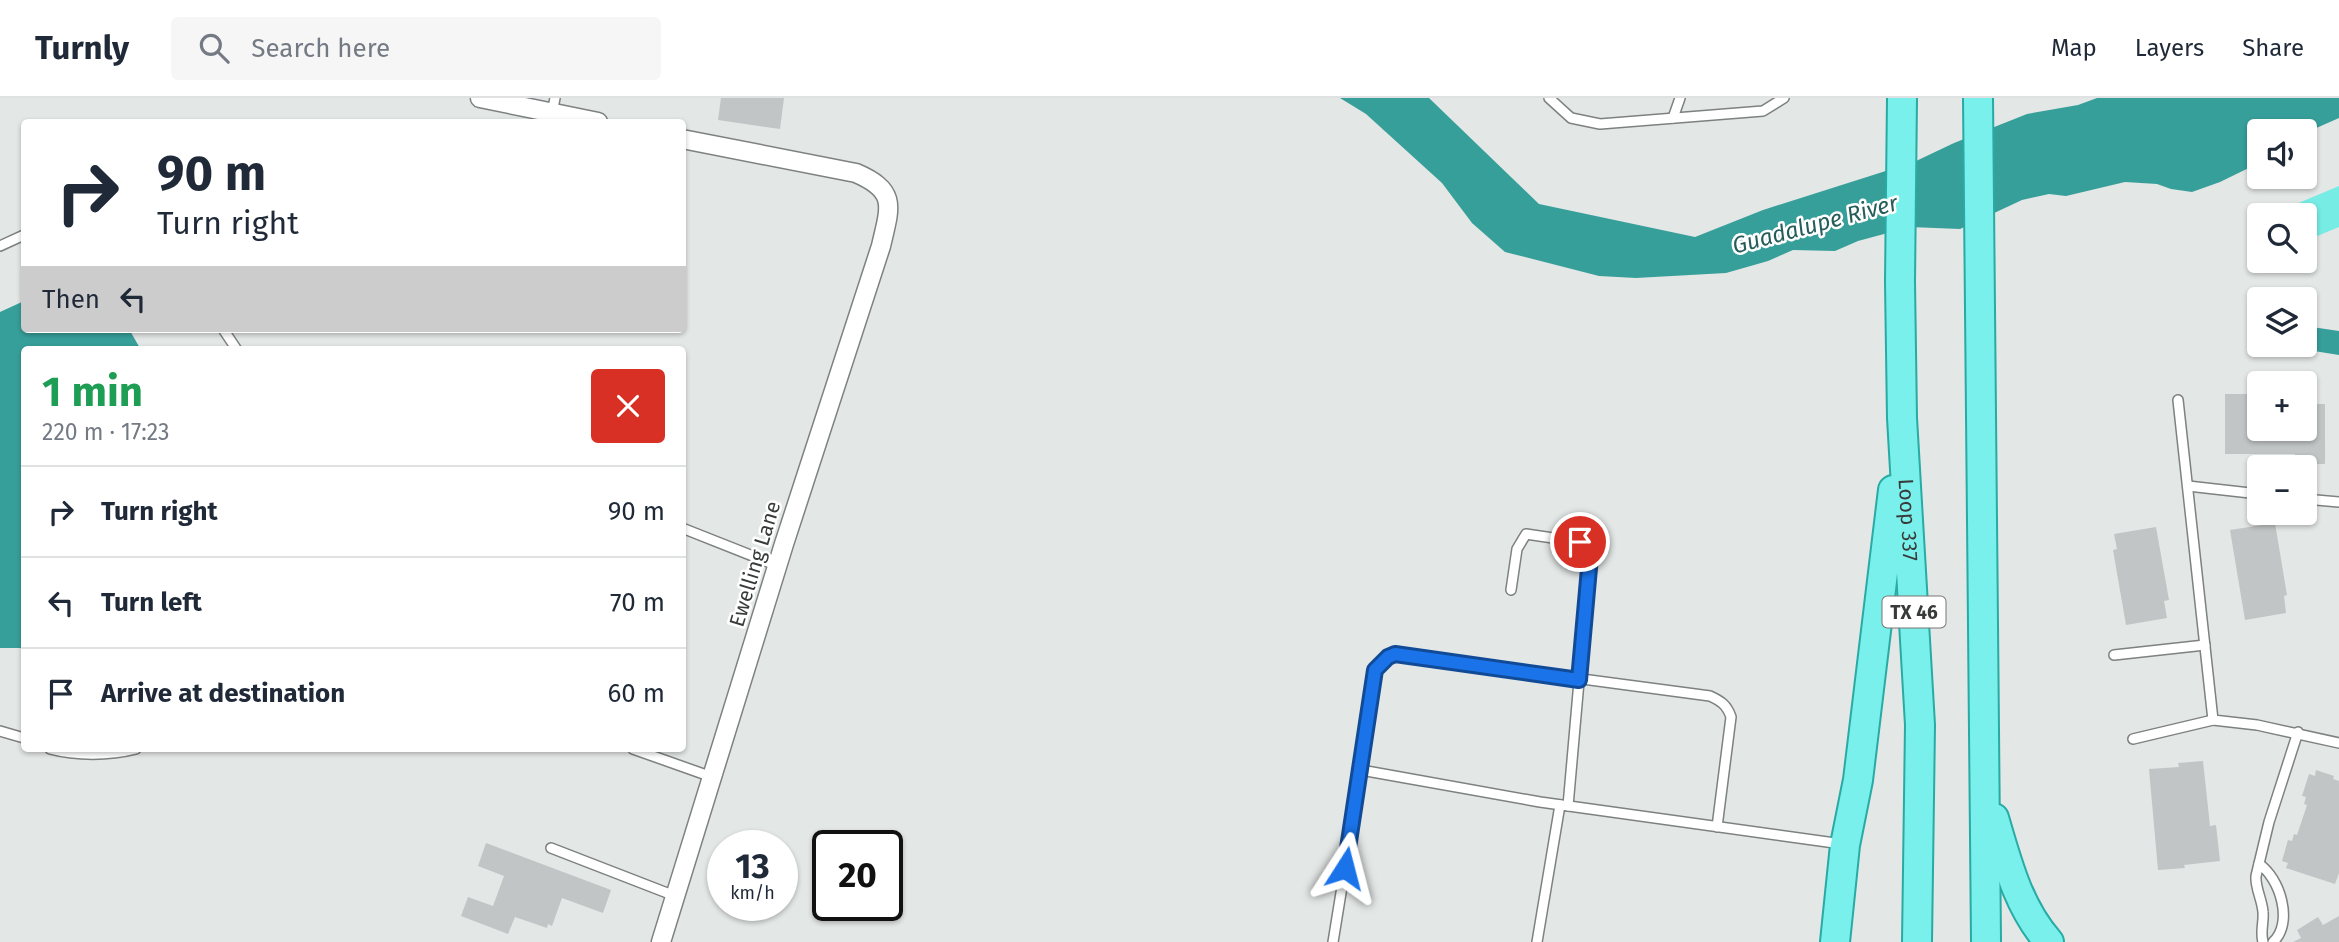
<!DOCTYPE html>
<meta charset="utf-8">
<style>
:root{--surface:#fff;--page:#f6f6f7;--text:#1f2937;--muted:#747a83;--line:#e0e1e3}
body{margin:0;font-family:"Fira Sans",sans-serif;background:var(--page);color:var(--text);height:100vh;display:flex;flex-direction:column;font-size:26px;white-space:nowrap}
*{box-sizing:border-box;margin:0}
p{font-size:23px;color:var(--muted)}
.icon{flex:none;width:38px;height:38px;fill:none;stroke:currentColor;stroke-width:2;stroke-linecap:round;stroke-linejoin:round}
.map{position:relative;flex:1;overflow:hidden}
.details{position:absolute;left:21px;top:248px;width:665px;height:406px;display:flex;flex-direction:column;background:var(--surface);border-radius:7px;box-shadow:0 2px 5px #0004}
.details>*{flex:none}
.banner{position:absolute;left:21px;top:21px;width:665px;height:214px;border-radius:7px;box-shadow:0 2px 5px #0004;background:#fff;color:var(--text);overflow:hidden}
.fabs{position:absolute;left:2247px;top:21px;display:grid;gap:14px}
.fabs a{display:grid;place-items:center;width:70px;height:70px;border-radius:7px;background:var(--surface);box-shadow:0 2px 5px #0004;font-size:35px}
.speed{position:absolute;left:707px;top:732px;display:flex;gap:14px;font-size:35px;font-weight:700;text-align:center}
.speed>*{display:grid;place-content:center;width:91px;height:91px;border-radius:50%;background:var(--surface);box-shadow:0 2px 5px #0004;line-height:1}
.speed small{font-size:18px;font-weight:400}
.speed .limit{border:4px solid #111;border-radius:10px;background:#fff;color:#111}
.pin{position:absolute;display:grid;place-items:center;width:60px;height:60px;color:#fff;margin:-30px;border:4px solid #fff;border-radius:50%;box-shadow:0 2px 7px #0007}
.me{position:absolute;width:77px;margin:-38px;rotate:9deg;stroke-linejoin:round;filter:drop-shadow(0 0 5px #0008)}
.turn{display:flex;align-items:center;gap:24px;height:147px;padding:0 21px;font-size:32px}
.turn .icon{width:91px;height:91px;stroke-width:2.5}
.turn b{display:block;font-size:49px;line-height:60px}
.then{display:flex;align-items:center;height:66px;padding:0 21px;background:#0003;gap:14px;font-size:26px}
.round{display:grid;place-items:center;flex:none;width:74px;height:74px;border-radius:7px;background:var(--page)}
.headline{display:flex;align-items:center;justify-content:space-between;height:119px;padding:0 21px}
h1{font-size:42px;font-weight:700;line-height:52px;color:#1e9e55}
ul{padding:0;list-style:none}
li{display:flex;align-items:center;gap:21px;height:91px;padding:0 21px;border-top:2px solid var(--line)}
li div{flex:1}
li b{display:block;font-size:26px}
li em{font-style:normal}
header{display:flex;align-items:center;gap:42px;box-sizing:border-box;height:98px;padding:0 35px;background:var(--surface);border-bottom:2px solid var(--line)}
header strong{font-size:33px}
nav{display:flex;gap:38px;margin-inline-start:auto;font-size:24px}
.search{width:490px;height:63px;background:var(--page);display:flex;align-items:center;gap:18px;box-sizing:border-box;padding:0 24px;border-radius:7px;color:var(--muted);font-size:26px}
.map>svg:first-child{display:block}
</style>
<header>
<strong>Turnly</strong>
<div class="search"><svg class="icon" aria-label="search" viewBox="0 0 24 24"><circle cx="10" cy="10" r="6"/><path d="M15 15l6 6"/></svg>Search here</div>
<nav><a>Map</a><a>Layers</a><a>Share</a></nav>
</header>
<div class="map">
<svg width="2339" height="844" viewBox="0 0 2339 844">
<rect width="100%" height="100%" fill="#e3e7e6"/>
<!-- green -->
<polygon fill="#76ece5" points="2339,88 2339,129 2305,143 2305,117 2270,117"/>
<!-- water -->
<g fill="#379f9a">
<polygon points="1340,0 1429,0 1539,106 1695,139 1763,112 1914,64 1954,45 2027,16 2078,7 2097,0 2339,0 2339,20 2305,35 2305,33 2259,33 2259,65 2220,84 2192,94 2171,91 2157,86 2125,84 2066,98 2049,96 2022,102 1960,131 1910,129 1858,143 1835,153 1793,152 1768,163 1726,175 1636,180 1599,178 1505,154 1472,125 1442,85 1366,16"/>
<polygon points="24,203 24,231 129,231 141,252 24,252 24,550 0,550 0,214"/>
<polygon points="2305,228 2339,233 2339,257 2277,247 2305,247"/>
</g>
<!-- building -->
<g fill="#c2c5c5">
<polygon points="721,0 784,0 780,31 718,22"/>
<polygon points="2225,296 2259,296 2259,331 2305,331 2305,306 2325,306 2325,366 2294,366 2295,356 2225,356"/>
<polygon points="2275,425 2287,497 2284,498 2286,515 2245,522 2230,432"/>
<polygon points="2156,429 2169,502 2164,503 2167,520 2126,527 2113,452 2117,451 2114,436"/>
<polygon points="2203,663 2210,728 2216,727 2220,763 2184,767 2185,770 2158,772 2149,671 2179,669 2178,665"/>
<polygon points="2316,672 2334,678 2333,681 2339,683 2339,775 2335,786 2286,770 2288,765 2282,763 2288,742 2292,743 2294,736 2297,737 2307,707 2304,706 2306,699 2302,698 2309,676 2315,678"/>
<polygon points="486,745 611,792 603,815 562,800 552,828 548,826 547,830 515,819 508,836 461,818 468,799 493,808 504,778 478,768"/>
<polygon points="2339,818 2339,844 2293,844 2301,840 2297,832 2318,819 2323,827"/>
</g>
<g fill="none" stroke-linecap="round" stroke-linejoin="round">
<defs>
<g id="service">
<polyline points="1549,0 1571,20 1600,26 1763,13 1784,0"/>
<polyline points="552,15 555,0"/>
<polyline points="1673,20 1680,0"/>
<polyline points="0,148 24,137"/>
<polyline points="223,231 237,252"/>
<polyline points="2178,302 2213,622 2257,627 2339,645"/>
<polyline points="2188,388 2259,396"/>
<polyline points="2305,401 2339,404"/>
<polyline points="682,430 778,468"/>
<polyline points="1511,492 1517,451 1526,436 1580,444 1587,450 1590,459 1568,708"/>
<polyline points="2114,557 2205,547"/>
<polyline points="0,633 24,640"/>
<polyline points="2133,641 2213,622"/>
<path d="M50,651c26,7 59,7 86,0"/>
<polyline points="633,651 712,679"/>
<path d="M1717,729l14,-110c-4,-12 -10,-16 -21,-21l-315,-42 -7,3 -13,13 -14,100 179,32c100,14 201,28 302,42"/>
<polyline points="551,750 675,798"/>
<path d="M2259,766c21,14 35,59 14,78"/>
<polyline points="1333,844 1361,672"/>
<polyline points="1537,844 1560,707"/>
<path d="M2263,844c-3,-10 1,-20 0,-30 -1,-13 -8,-24 -7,-36l13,-54 29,-90"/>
</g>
<g id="minor">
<polyline points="480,0 598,24"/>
<path d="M661,844l123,-398 97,-298c9,-39 17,-55 -25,-73l-174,-34"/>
</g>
<g id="primary">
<path id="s1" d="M1902,0l-2,184 2,136 18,307 -3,217"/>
<polyline points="1978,0 1986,844"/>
<path d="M1994,720c13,44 24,89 55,124"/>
<polyline points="1835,844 1845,747 1858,682 1893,392"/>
</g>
</defs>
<!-- service casing -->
<use href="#service" stroke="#7d8180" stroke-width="12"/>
<!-- minor casing -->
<use href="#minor" stroke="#7d8180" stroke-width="21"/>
<!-- primary casing -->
<use href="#primary" stroke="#28aaa5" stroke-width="32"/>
<!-- service -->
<use href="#service" stroke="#fff" stroke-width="9"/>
<!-- minor -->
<use href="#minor" stroke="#fff" stroke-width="18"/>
<!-- primary -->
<use href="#primary" stroke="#79f0eb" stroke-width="28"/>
</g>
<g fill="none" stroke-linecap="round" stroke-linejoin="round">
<defs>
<polyline id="route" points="1345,770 1375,572 1388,559 1395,556 1579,582 1590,459 1587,450 1580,444"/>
</defs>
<!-- route casing -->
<use href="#route" stroke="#114b97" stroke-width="18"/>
<!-- route -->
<use href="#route" stroke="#1a73e8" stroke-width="12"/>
</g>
<g text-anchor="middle" stroke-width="5" stroke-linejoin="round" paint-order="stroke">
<!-- shield labels -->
<rect fill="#fff" stroke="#747675" stroke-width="2" x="1882.5" y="498.5" width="63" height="31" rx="5"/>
<g font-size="19" font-weight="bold" fill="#393b3a">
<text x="1914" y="521">TX 46</text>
</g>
<!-- street labels -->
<g font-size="21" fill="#393b3a" stroke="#fff">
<text dy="7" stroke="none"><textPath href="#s1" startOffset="422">Loop 337</textPath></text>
<text transform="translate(755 466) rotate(-73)" y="7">Ewelling Lane</text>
</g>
<!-- water labels -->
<g font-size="23" font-style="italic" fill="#255d5a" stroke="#fff">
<text transform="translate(1815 126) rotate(-15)" y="8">Guadalupe River</text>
</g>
</g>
</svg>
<div class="fabs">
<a><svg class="icon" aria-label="sound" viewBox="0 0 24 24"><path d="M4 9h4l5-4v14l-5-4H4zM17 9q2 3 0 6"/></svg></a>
<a><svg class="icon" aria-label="search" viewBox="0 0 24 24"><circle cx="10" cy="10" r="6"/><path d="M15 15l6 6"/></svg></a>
<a><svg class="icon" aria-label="layers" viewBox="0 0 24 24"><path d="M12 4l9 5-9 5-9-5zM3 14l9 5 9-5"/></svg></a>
<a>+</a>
<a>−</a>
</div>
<div class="speed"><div>13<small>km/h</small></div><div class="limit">20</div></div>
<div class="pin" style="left:1580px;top:444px;background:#d93025"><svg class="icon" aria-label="arrive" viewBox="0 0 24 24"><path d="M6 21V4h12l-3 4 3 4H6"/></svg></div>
<svg class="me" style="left:1345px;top:770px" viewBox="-20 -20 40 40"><path d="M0-17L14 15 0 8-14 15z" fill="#1a73e8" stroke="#fff" stroke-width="4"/></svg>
<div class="banner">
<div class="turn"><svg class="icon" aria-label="right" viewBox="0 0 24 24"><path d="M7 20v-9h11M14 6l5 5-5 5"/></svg><div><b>90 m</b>Turn right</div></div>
<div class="then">Then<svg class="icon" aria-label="left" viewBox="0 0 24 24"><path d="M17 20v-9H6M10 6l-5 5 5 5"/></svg></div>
</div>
<section class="details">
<div class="headline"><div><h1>1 min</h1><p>220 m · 17:23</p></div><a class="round" style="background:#d93025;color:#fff"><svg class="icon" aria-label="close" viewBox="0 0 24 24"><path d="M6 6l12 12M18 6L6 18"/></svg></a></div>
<ul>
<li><svg class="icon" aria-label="right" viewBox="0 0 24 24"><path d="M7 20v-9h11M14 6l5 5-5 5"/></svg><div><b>Turn right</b></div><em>90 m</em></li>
<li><svg class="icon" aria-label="left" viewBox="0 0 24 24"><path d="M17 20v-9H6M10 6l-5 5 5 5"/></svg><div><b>Turn left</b></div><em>70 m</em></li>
<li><svg class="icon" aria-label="arrive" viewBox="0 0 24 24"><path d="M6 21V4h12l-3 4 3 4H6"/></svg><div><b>Arrive at destination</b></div><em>60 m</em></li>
</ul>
</section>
</div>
